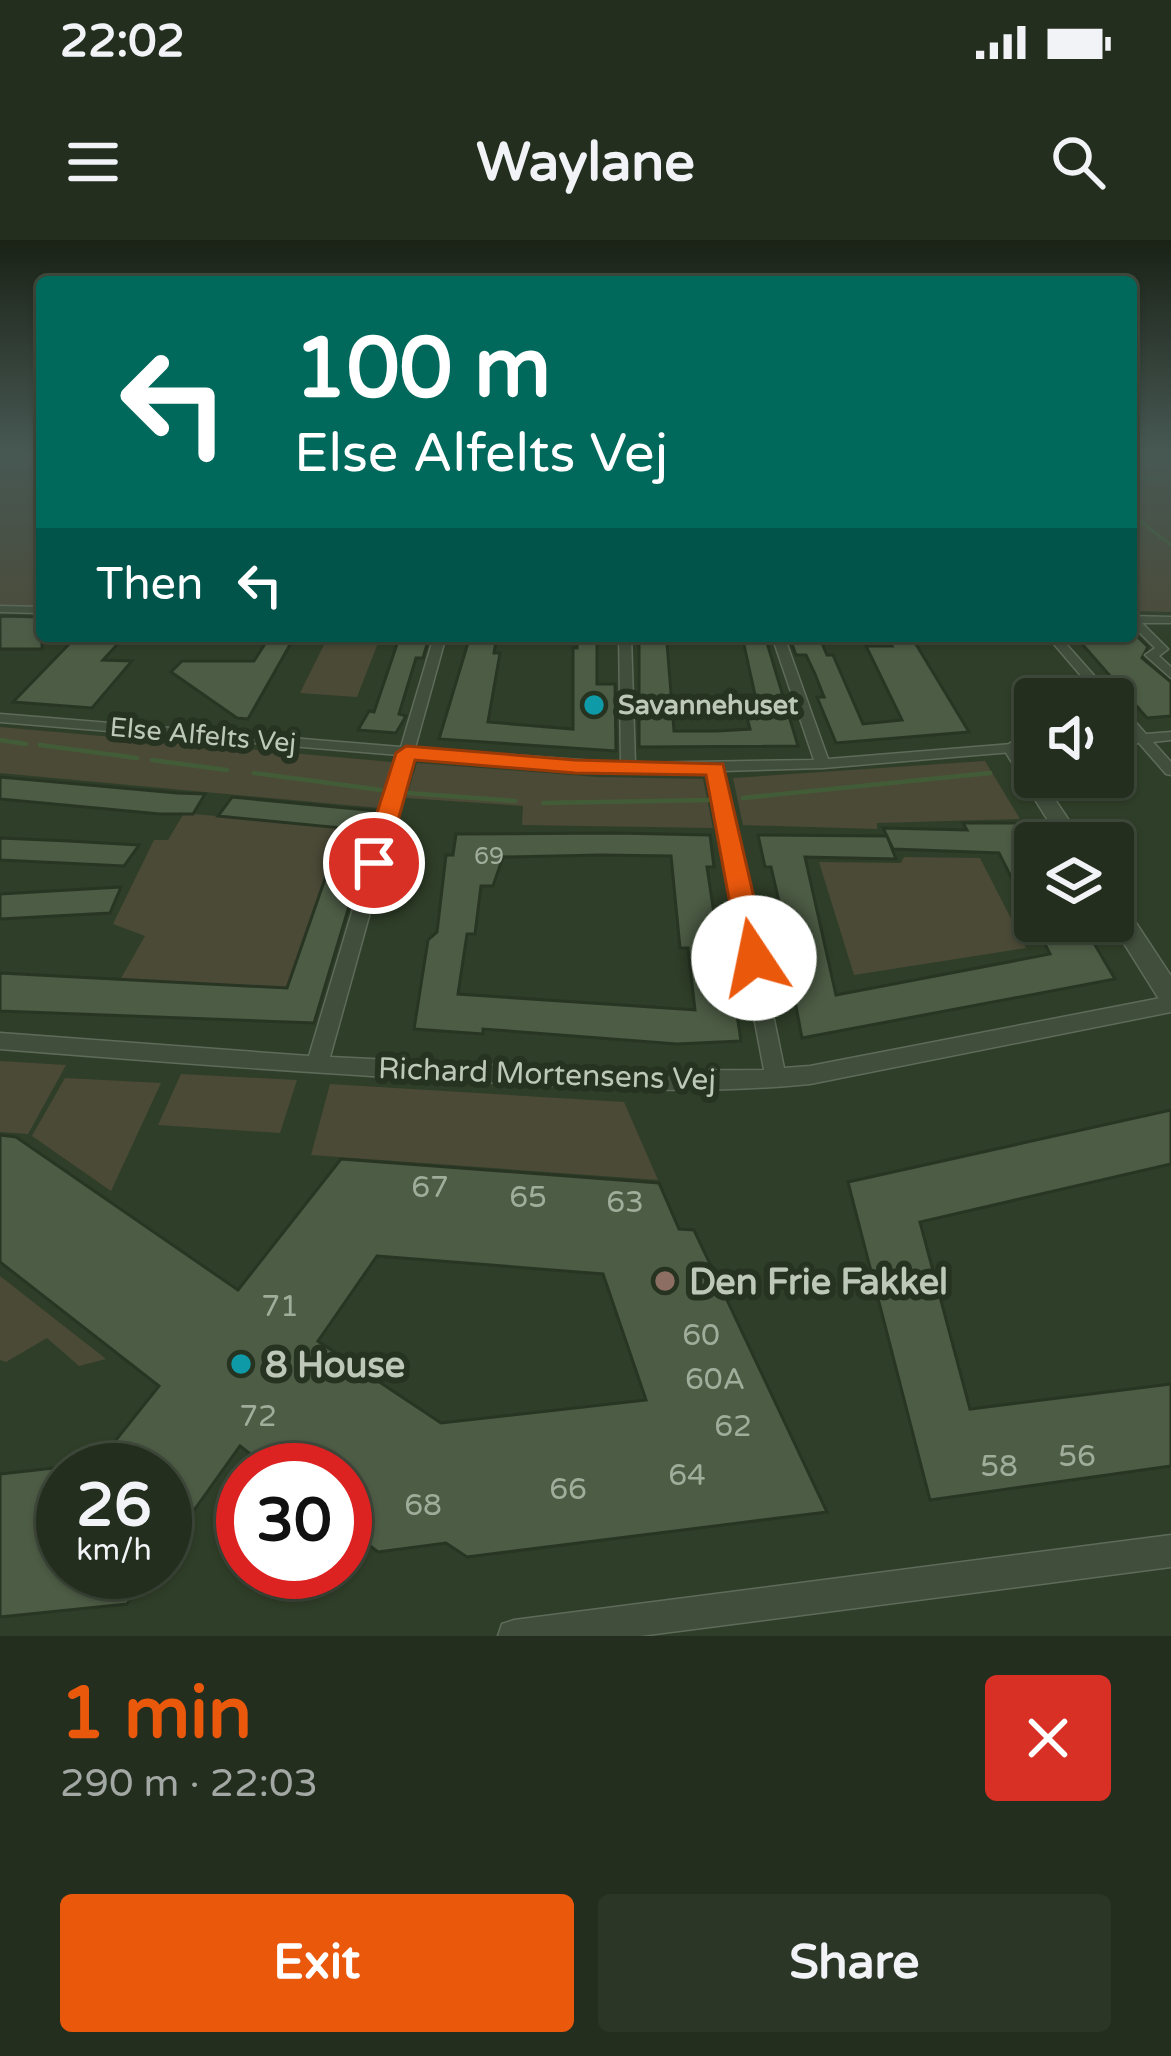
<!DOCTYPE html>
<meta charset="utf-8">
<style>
:root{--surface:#232e1e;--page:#2b3627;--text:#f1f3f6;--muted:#a3a8a4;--line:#404a3c;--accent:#ea580c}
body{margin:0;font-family:"Varela Round",sans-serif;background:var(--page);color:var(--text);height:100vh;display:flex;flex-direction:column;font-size:45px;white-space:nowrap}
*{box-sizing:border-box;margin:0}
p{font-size:39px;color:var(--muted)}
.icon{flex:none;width:66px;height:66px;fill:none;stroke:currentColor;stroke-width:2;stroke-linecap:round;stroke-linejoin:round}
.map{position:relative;height:1396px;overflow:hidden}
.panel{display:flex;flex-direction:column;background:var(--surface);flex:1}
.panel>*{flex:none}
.guide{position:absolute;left:36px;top:36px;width:1101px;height:366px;border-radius:12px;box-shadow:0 3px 9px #0004,0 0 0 3px var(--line);background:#00695c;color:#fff;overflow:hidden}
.buttons{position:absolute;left:1014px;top:438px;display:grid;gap:24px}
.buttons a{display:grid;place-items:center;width:120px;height:120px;border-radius:12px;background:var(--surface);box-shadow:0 3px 9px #0004,0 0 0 3px var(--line);font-size:60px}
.speed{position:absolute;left:36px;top:1203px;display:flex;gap:24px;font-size:60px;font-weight:700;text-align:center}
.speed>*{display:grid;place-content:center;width:156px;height:156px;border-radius:50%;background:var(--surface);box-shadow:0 3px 9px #0004,0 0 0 3px var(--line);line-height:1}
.speed small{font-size:30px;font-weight:400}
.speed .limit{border:18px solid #d22;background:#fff;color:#111}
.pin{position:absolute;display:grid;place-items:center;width:102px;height:102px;color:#fff;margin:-51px;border:6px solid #fff;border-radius:50%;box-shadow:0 3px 12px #0007}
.me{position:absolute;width:132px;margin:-66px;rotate:349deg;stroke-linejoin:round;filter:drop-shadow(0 0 9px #0008)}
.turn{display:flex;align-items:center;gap:42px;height:252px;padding:0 60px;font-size:54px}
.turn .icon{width:156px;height:156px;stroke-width:2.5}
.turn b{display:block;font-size:84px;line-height:102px}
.then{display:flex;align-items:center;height:114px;padding:0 60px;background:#0003;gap:24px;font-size:45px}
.round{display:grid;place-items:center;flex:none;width:126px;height:126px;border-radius:12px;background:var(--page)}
.overview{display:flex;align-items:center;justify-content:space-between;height:204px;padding:0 60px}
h1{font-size:72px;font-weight:700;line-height:90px;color:var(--accent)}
.action{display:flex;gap:24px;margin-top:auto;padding:24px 60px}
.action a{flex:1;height:138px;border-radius:12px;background:var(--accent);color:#fff;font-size:48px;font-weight:700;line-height:138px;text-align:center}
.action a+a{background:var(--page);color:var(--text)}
.status{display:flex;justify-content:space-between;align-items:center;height:84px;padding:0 60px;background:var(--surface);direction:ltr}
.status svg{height:33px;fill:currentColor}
header{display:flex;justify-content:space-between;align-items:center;height:156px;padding:0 60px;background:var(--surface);font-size:54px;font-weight:700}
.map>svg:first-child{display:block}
</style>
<div class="status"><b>22:02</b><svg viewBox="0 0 49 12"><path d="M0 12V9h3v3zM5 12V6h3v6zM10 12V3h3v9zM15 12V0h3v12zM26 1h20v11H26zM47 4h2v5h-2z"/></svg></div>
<header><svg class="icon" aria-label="menu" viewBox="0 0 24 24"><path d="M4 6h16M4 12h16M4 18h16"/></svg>Waylane<svg class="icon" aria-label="search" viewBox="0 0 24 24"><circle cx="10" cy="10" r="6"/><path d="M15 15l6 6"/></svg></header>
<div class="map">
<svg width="1171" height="1396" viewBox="0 0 1171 1396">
<rect width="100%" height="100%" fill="#2f3e28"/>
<!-- green -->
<g fill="#4b4a37">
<rect x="0" y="212" width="42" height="154"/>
<polygon points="1131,212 1171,212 1171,372 1131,371"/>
<polygon points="325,403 378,403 357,457 300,453"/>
<polygon points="0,487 392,522 379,568 0,533"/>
<polygon points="985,521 1020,579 877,583 877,589 743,585 733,538"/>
<polygon points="417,523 597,537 703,539 713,588 522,585 523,566 406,558"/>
<polygon points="184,573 344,588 287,748 120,740 145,696 113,684 154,600 168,600"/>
<polygon points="904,617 980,618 1026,708 854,735 819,622 901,623"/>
<polygon points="0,821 66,825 28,894 0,892"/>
<polygon points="181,834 297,840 280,893 158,885"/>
<polygon points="65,838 161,843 111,951 32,896"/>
<polygon points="330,844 624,862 658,940 311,915"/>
<polygon points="0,1036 106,1119 79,1126 47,1098 6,1122 0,1120"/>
</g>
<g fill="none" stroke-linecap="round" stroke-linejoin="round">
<!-- stream-far1 -->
<g stroke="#435c38" stroke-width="3">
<polyline points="1131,239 1171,240"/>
<polyline points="1131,274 1171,305"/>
</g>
<!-- stream -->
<g stroke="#435c38" stroke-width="4.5">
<polyline points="0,500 26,504"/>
<polyline points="40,505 137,518"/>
<polyline points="152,520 227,530"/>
<polyline points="254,533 381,550"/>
<polyline points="408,553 515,561"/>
<polyline points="743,558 990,533"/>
<polyline points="543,563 709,560"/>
</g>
</g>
<!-- building -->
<g fill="#4d5c45" stroke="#283523" stroke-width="3" fill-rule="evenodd">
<polygon points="0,376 42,377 42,409 0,409"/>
<polygon points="1131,390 1148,407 1142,418 1171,442 1171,476 1147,478 1075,396 1131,396"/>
<polygon points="125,396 103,420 132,421 92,468 13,462 74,399"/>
<polygon points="270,396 295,396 248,479 237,478 171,432 182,421 254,421"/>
<polygon points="470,396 497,396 494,413 500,413 488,482 573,489 573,408 577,408 577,396 597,396 597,444 615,444 616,511 439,499"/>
<polygon points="639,396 663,396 667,403 674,491 717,491 750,489 741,455 755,455 742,396 765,396 798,506 639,507"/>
<polygon points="789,396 819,396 827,415 833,415 863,484 902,480 866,406 892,406 886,396 911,396 969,492 836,503 817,457 824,457 815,434 806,415 796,415"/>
<polygon points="398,401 428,401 423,418 416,418 399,474 406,476 396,493 358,490 369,471 374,472"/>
<polygon points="0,537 177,553 205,554 193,574 160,574 0,559"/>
<polygon points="232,557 325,566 378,571 372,591 218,576"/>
<polygon points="963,583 1023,583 1035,602 1035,681 1081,681 1115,739 802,798 782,692 786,692 771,627 765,627 758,595 887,596 896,619 805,617 836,755 1050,714 999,613 893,609 883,588 967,590"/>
<path d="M615,593l95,2 4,32h-7l14,93 8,1 12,80 -64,3 -194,-15v5l-69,-5 14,-89 9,-8 9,-77h7l3,-21zM601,615l70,1 9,92h8l7,62 -237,-16 9,-60h8l6,-48h12l10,-29z"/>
<polygon points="0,598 69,601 139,605 124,626 0,620"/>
<polygon points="334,613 365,613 314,783 0,771 0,733 287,748"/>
<polygon points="121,647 110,673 0,679 0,654"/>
<polygon points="1171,870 1171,924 920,982 970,1169 1171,1144 1171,1226 930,1260 848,942"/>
<path d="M0,895l16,2 222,153 103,-131 318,24 20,46 15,1 133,282 -360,45 -21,-14 -68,9 -33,-25v-57h-74l-31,-24 -75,105v-81h-73l67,-84 -159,-124zM377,1016l226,18 43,126 -205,23 -123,-82z"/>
<polygon points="63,1227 63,1332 150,1332 127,1364 0,1377 0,1234"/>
</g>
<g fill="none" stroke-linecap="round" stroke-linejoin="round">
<defs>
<g id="minor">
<polygon points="0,366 42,367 42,373 0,372"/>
<polygon points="1131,376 1171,377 1171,383 1142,383 1168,409 1159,416 1171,427 1171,438 1145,415 1155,408 1131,384"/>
<path d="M434,396h12l-31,112 206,15 -2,-127h12l4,127 179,-3 -42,-124h12l44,123 207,-17v8l-212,18 -100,3 61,297 26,-2 361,-70v16l-361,72c-109,11 -219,4 -328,-2 -161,-8 -321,-20 -482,-33v-16l309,23 90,-301 -399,-33v-8l401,33zM413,517l188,15 107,-1 56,299 -149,1 -285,-14z"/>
<polygon points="1047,396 1059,396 1146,494 1171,492 1171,500 1153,502 1171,522 1171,535 1166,534 1139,503 1113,505 1113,497 1133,495 1113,472 1113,459 1101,459"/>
<polygon points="1171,1295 1171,1327 640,1396 498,1396 502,1384 514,1380"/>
</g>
<g id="tertiary">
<polygon points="1012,502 1019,504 1035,529 1035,537 1040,537 1084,603 1062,603 1003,508"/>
<polygon points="1113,658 1121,660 1171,736 1171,767 1162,764 1110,681"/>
</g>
</defs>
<!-- minor casing -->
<use href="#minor" stroke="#5f6b5a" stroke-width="3"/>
<!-- tertiary casing -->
<use href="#tertiary" stroke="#5f6b5a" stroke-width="3"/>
<!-- minor -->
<use href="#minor" fill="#414e3c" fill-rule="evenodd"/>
<!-- tertiary -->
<use href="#tertiary" fill="#414e3c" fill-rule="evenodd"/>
</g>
<!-- sky -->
<linearGradient id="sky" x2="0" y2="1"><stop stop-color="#1a2216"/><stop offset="0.52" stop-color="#475853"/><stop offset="1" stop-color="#475853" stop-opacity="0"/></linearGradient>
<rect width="1171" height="408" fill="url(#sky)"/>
<!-- route -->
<polygon fill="#ea580c" stroke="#983908" stroke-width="3" points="406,506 575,520 723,524 768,718 764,726 754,729 740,718 706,535 575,533 415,520 386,623 382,629 365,629 361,623 396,513"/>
<!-- markers -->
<g fill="#0f9aa8" stroke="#263321" stroke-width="4.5">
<circle cx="594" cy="465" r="12"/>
<circle cx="241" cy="1124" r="12"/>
</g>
<circle fill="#8d6e63" stroke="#263321" stroke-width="4.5" cx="665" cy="1041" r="12"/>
<g text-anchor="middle" stroke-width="12" stroke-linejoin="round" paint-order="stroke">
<!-- number labels -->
<g font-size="24" fill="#a1ad9b">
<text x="489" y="624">69</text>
</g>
<!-- far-poi labels -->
<g font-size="27" font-weight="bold" fill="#bdc8b8" stroke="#263321" text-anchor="start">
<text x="618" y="474">Savannehuset</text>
</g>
<!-- far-street labels -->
<g font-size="27" fill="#bdc8b8" stroke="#263321">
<text transform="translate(203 495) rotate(5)" y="9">Else Alfelts Vej</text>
</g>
<!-- street labels -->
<g font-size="30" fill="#bdc8b8" stroke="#263321">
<text transform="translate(547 834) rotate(2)" y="10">Richard Mortensens Vej</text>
</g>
<!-- near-number labels -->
<g font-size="30" fill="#a1ad9b">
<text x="430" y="957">67</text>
<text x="528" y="967">65</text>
<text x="625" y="972">63</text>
<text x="280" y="1076">71</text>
<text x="701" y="1105">60</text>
<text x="715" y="1149">60A</text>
<text x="258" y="1186">72</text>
<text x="733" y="1196">62</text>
<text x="1077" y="1226">56</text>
<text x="999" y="1236">58</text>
<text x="687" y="1245">64</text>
<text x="568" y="1259">66</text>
<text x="423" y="1275">68</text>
</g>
<!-- near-poi labels -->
<g font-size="36" font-weight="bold" fill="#bdc8b8" stroke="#263321" text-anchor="start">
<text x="689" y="1054">Den Frie Fakkel</text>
<text x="265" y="1137">8 House</text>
</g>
</g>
</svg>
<div class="buttons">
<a><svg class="icon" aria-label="sound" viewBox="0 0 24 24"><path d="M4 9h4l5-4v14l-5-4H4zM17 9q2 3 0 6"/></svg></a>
<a><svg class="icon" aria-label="layers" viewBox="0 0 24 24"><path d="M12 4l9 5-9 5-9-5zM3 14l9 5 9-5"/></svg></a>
</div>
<div class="speed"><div>26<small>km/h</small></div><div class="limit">30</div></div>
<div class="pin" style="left:374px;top:623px;background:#d93025"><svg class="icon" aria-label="arrive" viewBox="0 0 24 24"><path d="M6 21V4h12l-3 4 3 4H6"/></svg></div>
<svg class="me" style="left:754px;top:718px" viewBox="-20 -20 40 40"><circle r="19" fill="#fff"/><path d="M0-13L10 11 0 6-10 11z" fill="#ea580c"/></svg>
<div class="guide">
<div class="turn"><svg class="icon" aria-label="left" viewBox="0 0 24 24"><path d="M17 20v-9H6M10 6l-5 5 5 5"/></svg><div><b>100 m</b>Else Alfelts Vej</div></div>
<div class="then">Then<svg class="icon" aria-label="left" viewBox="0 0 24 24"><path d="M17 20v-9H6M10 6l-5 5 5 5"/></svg></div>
</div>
</div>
<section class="panel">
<div class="overview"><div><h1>1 min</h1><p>290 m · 22:03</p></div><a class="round" style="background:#d93025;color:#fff"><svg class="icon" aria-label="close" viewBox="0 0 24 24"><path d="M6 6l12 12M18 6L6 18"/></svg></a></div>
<div class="action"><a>Exit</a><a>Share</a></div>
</section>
